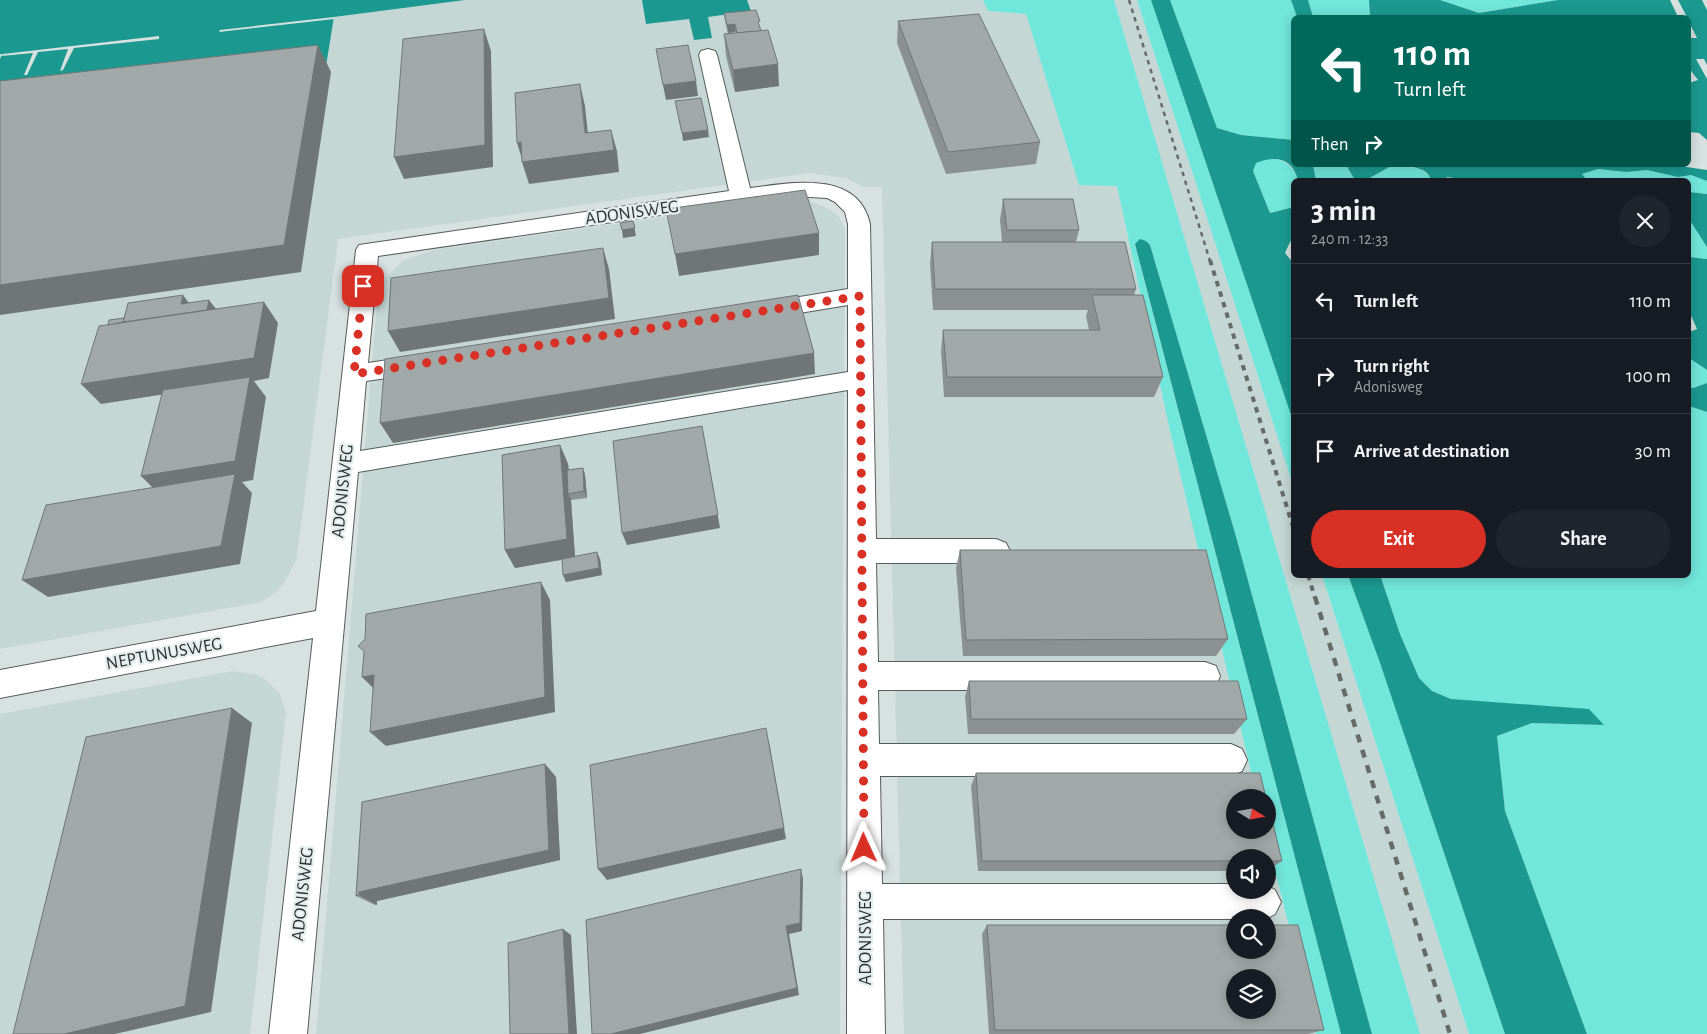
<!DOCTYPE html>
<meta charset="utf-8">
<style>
:root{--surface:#171b24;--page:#20242c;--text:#f1f3f6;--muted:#9ea1a6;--line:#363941;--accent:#d93025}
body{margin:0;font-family:"Alegreya Sans",sans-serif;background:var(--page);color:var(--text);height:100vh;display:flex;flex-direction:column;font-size:19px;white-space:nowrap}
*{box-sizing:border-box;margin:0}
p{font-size:16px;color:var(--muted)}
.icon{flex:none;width:28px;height:28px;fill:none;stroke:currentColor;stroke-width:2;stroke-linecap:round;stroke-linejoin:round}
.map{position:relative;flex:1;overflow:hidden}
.details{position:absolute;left:1291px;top:178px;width:400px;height:400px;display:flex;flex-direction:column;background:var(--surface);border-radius:8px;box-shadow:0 2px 12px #0003}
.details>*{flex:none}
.hud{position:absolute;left:1291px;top:15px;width:400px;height:152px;border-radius:8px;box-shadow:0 2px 12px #0003;background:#00695c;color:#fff;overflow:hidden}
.needle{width:32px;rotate:101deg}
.fabs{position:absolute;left:1226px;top:789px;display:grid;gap:10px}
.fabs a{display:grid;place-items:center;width:50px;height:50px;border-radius:50%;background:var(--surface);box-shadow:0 2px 12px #0003;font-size:25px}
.pin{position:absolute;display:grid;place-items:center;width:42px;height:42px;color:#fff;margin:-21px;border-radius:10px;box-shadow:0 2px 8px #0006}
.me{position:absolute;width:55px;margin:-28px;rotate:359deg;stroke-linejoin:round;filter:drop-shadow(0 0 4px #0008)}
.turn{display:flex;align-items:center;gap:18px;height:105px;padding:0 20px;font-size:22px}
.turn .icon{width:65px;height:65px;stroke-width:2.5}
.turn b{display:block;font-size:35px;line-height:42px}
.then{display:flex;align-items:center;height:48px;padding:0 20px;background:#0003;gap:10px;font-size:19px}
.round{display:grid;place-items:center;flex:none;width:52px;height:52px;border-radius:26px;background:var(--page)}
.headline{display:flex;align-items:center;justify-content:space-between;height:85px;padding:0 20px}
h1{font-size:30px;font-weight:600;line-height:38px}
.cta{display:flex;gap:10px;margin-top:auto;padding:10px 20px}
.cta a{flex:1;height:58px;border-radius:30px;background:var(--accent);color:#fff;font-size:20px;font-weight:600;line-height:58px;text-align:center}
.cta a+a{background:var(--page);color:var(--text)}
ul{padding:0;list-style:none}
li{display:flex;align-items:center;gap:15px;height:75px;padding:0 20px;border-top:1px solid var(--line)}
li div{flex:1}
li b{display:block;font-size:19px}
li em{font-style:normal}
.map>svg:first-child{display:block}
</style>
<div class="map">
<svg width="1707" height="1034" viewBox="0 0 1707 1034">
<rect width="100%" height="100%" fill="#d7e1df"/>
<!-- built -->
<g fill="#c4d7d4" fill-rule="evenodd">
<path d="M465,0h177l4,24 43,-5 5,21 13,-23 44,-6 -4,-11h236l6,11 37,2 53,172h38l53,246 87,366 -22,1v32h30l51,204h-412l-22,-847h-18l-18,-9 -36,-5 -472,66 -40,309 -2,12 -12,23 -9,10 -14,9 -261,47v-538l325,-39 9,-55zM1235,858h33v32h-33zM1235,918h33v32h-33zM1235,978h33v32h-33z"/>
<polygon points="1114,0 1137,0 1294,488 1294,575 1322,575 1469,1034 1420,1034"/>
<polygon points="785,200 809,201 827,208 839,217 845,229 840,1034 316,1034 378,292 384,279 403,261 433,250"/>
<polygon points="233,671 257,675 266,680 280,694 286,713 250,1034 0,1034 0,714"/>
</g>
<!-- green -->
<g fill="#71e6db">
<polygon points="983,0 1114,0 1420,1034 1372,1034 1235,533 1150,245 1146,241 1135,245 1341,1034 1316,1034 1265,830 1268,830 1268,798 1257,797 1170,431 1117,186 1079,185 1026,14 988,11"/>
<polygon points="1137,0 1151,0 1294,424 1294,488"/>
<polygon points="1170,0 1291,0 1297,17 1294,18 1294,140 1241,135 1217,128"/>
<polygon points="1308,0 1369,0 1370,17 1313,17"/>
<polygon points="1440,0 1558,0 1479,13"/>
<path d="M1268,158c15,1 25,6 30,22h-4v27l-24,6 -17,-42 3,-8z"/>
<polygon points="1313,165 1346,165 1355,180 1316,180"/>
<polygon points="1393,165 1420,168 1430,176 1431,180 1366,180"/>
<polygon points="1598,169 1626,172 1647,170 1678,177 1691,175 1707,181 1707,194 1689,192 1689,180 1585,180 1582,174"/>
<polygon points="1689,219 1707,247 1707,259 1689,257"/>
<polygon points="1689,358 1707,370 1707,383 1692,388 1689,387"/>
<polygon points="1689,406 1707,412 1707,1034 1587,1034 1505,811 1497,736 1532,723 1604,725 1451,699 1432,691 1419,678 1400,634 1380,575 1689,575"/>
<polygon points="1322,575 1348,575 1379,660 1505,1034 1469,1034"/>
</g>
<!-- water -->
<g fill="#1b9990">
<polygon points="0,0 465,0 334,17 325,72 0,111 0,59 2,54 0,54"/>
<polygon points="642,0 747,0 751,11 708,17 712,38 694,40 689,19 646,24"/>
<path d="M1151,0h19l47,128 24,7 53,5v25h19l3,15h-18c-6,-22 -22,-25 -42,-17l-3,8 17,42 24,-6v32l-4,3 -5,11 9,11v160z"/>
<polygon points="1291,0 1308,0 1313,17 1297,17"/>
<polygon points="1369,0 1440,0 1479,13 1558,0 1670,0 1678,17 1370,17"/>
<polygon points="1678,0 1702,0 1707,10 1707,65 1704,59 1696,59 1707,79 1707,140 1699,133 1689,132 1689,83 1698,80 1689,68 1689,38 1697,38 1689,22 1689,18 1687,17"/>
<polygon points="1346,165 1393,165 1366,180 1355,180"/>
<path d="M1401,165h272l34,5v11l-16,-6 -13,2 -31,-7 -21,2 -28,-3 -16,5 5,6h-120l-20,-3v3h-16c-3,-13 -19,-13 -30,-15z"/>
<polygon points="1689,192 1707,194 1707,247 1689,219"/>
<polygon points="1140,239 1146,241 1150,245 1235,533 1372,1034 1341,1034 1135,244"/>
<polygon points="1689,257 1707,259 1707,370 1689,358 1689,332 1697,329 1689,311"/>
<polygon points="1707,383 1707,412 1689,406 1689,387 1693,388"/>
<polygon points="1348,575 1380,575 1400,634 1419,678 1432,691 1451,699 1589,709 1604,725 1532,723 1497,736 1505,811 1587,1034 1505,1034 1379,660"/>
</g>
<!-- pier -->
<g fill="#d7e1df">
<polygon points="334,17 334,19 219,32 220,30"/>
<polygon points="159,36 159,39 74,48 63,70 60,71 68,49 38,52 27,75 24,75 33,53 1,56 3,54"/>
</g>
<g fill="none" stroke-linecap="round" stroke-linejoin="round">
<defs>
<path id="minor" d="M708,49l7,2 2,4 33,133c40,-5 108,-19 120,36l6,315h120l10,4 4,8 -4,8 -10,4h-120l2,99h327l11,4 4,10 -4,10 -11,4h-327l1,54h352l11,5 5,11 -5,11 -11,5h-351l2,108h353v6h33v-4l7,4 6,12 -6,12 -7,4h-33v1h-352l2,115h-38l1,-644 -490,82 -51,562h-38l44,-396 -313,60v-28l316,-59 40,-361 3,-5 370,-54 -30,-136 2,-4zM792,196l35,2 8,4 10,10 3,12v65l-85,14 -8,2 -4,6 4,6 8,2 85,-14v67l-488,79 6,-70 56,-8 9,-3 3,-6 -3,-6 -9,-3 -54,8 10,-107z"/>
</defs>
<!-- minor casing -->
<use href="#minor" stroke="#555d5c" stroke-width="2"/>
<!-- minor -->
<use href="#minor" fill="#fff" fill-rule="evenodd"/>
<!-- rail-far2 -->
<polyline stroke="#666b6a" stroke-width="2.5" stroke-dasharray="4.5 4.5" stroke-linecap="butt" points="1129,0 1210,261"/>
<!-- rail-far1 -->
<g stroke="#666b6a" stroke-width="4" stroke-dasharray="5.5 5.5" stroke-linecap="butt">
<polyline points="1210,260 1294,530"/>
<polyline points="1308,575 1315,598"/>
</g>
<!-- rail -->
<polyline stroke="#666b6a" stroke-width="4.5" stroke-dasharray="8 8" stroke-linecap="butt" points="1315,597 1450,1034"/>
</g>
<!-- wall -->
<g fill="#8a9190">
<polygon points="724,13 760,29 779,86 735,92 726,56 724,34 736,33 735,32 728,33 725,21"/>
<polygon points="898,21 1040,142 1036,164 946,174 897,43"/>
<polygon points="1003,199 1079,230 1076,242 1136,289 1134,295 1163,377 1154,397 944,397 941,351 943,330 1089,330 1086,316 1088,310 933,310 930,264 932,242 1002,242 1000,220"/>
<polygon points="560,445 568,464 569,470 583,468 585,475 587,498 571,500 575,557 600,559 602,575 566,582 563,575 562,560 515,568 505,550"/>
<polygon points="960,550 1228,639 1216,656 963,656 956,568"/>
<polygon points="969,681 1247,719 1234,734 968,734 965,697"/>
<polygon points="545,764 556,777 560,860 377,901 377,905 375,905 356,896"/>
<polygon points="976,773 1282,861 1268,870 1268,858 1235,858 1235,871 978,871 971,786"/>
<polygon points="987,925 1324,1030 1308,1034 989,1034 982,934"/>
</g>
<!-- shaded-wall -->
<g fill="#707676" fill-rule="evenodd">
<polygon points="735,24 735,32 728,33 727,25"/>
<polygon points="484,29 491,51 493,167 404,179 394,157"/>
<polygon points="318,45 331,72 301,272 0,315 0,285"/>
<polygon points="778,64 779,86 735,92 733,70"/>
<polygon points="696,81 698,96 666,100 663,85"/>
<polygon points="580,84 585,106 590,153 611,130 617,151 619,172 529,184 522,162 523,162 517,143 585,133"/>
<polygon points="708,130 709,137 683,141 682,133"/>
<polygon points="633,221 636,236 623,238 622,230"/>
<polygon points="819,233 819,255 679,276 675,254"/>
<polygon points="603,248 609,269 615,319 400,352 388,331"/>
<path d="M183,295l11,15 -1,5 13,-2 3,-13 11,14 -3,14 -62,9 -2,5 -16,2 -8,-10 -1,3 -15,2 -7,-7 15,-3 3,-11 7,7 -1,4 11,-2 1,-4 48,-7 -9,-12zM126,325l3,4h-3l-4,-3z"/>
<polygon points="264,302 278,323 269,378 254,381 266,397 253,480 242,482 252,493 240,564 48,597 22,580 161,496 141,476 250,381 101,404 81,384"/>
<polygon points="814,353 815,374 393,443 380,423"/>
<polygon points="702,426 720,528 627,545 622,533"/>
<polygon points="560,445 568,464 571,493 568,494 571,500 575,557 515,568 505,550"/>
<polygon points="583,468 585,475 587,498 584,491"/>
<polygon points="597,552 600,559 602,575 566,582 563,575"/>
<polygon points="541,582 550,600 555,712 386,746 370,732"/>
<polygon points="374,675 378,693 362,677"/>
<polygon points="232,708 252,723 211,1012 115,1034 64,1034"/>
<polygon points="769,742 786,839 607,880 598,869"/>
<polygon points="545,764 556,777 560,860 377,901 377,905 359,895 359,892"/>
<polygon points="801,869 803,879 802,931 789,934 799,995 640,1034 611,1034"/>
<polygon points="563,929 571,935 577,1034 569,1034"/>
</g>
<!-- building -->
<g fill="#a0a9a8" stroke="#707676" fill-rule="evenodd">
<polygon points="756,10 760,21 758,21 761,31 737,33 735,24 727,25 724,13"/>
<polygon points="979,14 1040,142 948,152 898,21"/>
<polygon points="484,29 485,145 394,157 403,39"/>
<polygon points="768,30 778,64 733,70 724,34"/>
<polygon points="318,45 284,245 0,285 0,81"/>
<polygon points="688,45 696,81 663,85 656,49"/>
<polygon points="580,84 585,133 611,130 614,150 522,162 521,142 517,143 515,93"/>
<polygon points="701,98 708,130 682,133 675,101"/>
<polygon points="805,190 819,233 675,254 666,209"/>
<polygon points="1003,199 1073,199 1079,230 1007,230"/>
<polygon points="633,221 635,228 622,230 620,223"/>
<polygon points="932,242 1125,242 1136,289 935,289"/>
<polygon points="603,248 609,298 388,331 391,278"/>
<polygon points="183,295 181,304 209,300 207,310 123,322 128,303"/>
<polygon points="798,295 814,353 380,423 385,359"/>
<polygon points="1092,295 1143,295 1163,377 947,377 943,330 1100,330"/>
<polygon points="264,302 254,358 81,384 99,326"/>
<polygon points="124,318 123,322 108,325 109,320"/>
<polygon points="250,377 235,461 141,476 163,390"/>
<polygon points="702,426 718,515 622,533 613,441"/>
<polygon points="560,445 567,539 505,550 502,455"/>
<polygon points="583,468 584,491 568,494 567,470"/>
<polygon points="235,474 221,546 22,580 46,505"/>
<polygon points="960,550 1206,550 1228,639 966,640"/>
<polygon points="597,552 599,568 563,575 562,559"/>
<polygon points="541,582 545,697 370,732 374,675 362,677 364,651 358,646 365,639 366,614"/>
<polygon points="969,681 1238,681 1247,719 971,719"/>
<polygon points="232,708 185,1006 64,1034 13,1034 86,737"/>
<polygon points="766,728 784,828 598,869 590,765"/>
<polygon points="545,764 549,850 359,892 359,895 356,896 362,802"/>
<polygon points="976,773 1260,773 1266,798 1235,798 1235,830 1268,830 1268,803 1282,861 1268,861 1268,858 1235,858 1235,861 982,861"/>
<polygon points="801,869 800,923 786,926 797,988 611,1034 592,1034 586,920"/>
<path d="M987,925h248v25h33v-25h30l26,105h-329zM1235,978h33v32h-33z"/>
<polygon points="563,929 569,1034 510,1034 508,943"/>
</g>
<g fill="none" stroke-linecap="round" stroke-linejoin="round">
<!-- route -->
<polyline stroke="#d93025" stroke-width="9" stroke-dasharray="0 16.2" points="363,286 354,374 860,296 864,848"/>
</g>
<g text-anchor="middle" stroke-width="4.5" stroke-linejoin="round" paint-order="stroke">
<!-- street labels -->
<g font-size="18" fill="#2e3131" stroke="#e4eeed">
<text transform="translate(632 212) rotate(-8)" y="6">ADONISWEG</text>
<text transform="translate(342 491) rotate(-84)" y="6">ADONISWEG</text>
<text transform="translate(164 653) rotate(-10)" y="6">NEPTUNUSWEG</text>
<text transform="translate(302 894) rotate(-84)" y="6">ADONISWEG</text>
<text transform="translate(865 938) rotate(-90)" y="6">ADONISWEG</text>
</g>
</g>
</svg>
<div class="fabs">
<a><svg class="needle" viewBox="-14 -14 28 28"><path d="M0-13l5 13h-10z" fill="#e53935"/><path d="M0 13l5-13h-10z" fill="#9ea1a6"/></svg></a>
<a><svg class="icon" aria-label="sound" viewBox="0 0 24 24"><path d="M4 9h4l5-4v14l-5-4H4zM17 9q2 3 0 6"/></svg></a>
<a><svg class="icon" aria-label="search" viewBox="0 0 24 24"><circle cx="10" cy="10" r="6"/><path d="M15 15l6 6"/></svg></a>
<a><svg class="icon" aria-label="layers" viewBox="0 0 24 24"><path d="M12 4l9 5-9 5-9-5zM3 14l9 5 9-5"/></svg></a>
</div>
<div class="pin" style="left:363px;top:286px;background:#d93025"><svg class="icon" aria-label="arrive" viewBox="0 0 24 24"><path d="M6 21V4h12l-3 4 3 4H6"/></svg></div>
<svg class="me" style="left:864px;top:848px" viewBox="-20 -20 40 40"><path d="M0-17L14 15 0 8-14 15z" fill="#d93025" stroke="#fff" stroke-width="4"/></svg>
<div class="hud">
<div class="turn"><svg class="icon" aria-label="left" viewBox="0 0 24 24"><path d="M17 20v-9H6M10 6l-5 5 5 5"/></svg><div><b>110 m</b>Turn left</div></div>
<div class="then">Then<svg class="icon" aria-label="right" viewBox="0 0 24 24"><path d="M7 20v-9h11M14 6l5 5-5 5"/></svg></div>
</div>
<section class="details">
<div class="headline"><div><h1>3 min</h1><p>240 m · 12:33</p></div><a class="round"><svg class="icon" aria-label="close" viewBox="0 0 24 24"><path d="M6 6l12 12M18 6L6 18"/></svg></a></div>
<ul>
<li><svg class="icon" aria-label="left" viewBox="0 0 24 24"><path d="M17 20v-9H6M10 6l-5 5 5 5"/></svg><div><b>Turn left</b></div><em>110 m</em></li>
<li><svg class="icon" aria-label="right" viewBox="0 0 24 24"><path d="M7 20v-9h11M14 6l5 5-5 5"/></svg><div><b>Turn right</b><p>Adonisweg</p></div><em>100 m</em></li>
<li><svg class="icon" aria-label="arrive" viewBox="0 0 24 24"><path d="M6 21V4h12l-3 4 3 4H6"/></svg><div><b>Arrive at destination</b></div><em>30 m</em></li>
</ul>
<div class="cta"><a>Exit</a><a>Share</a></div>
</section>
</div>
